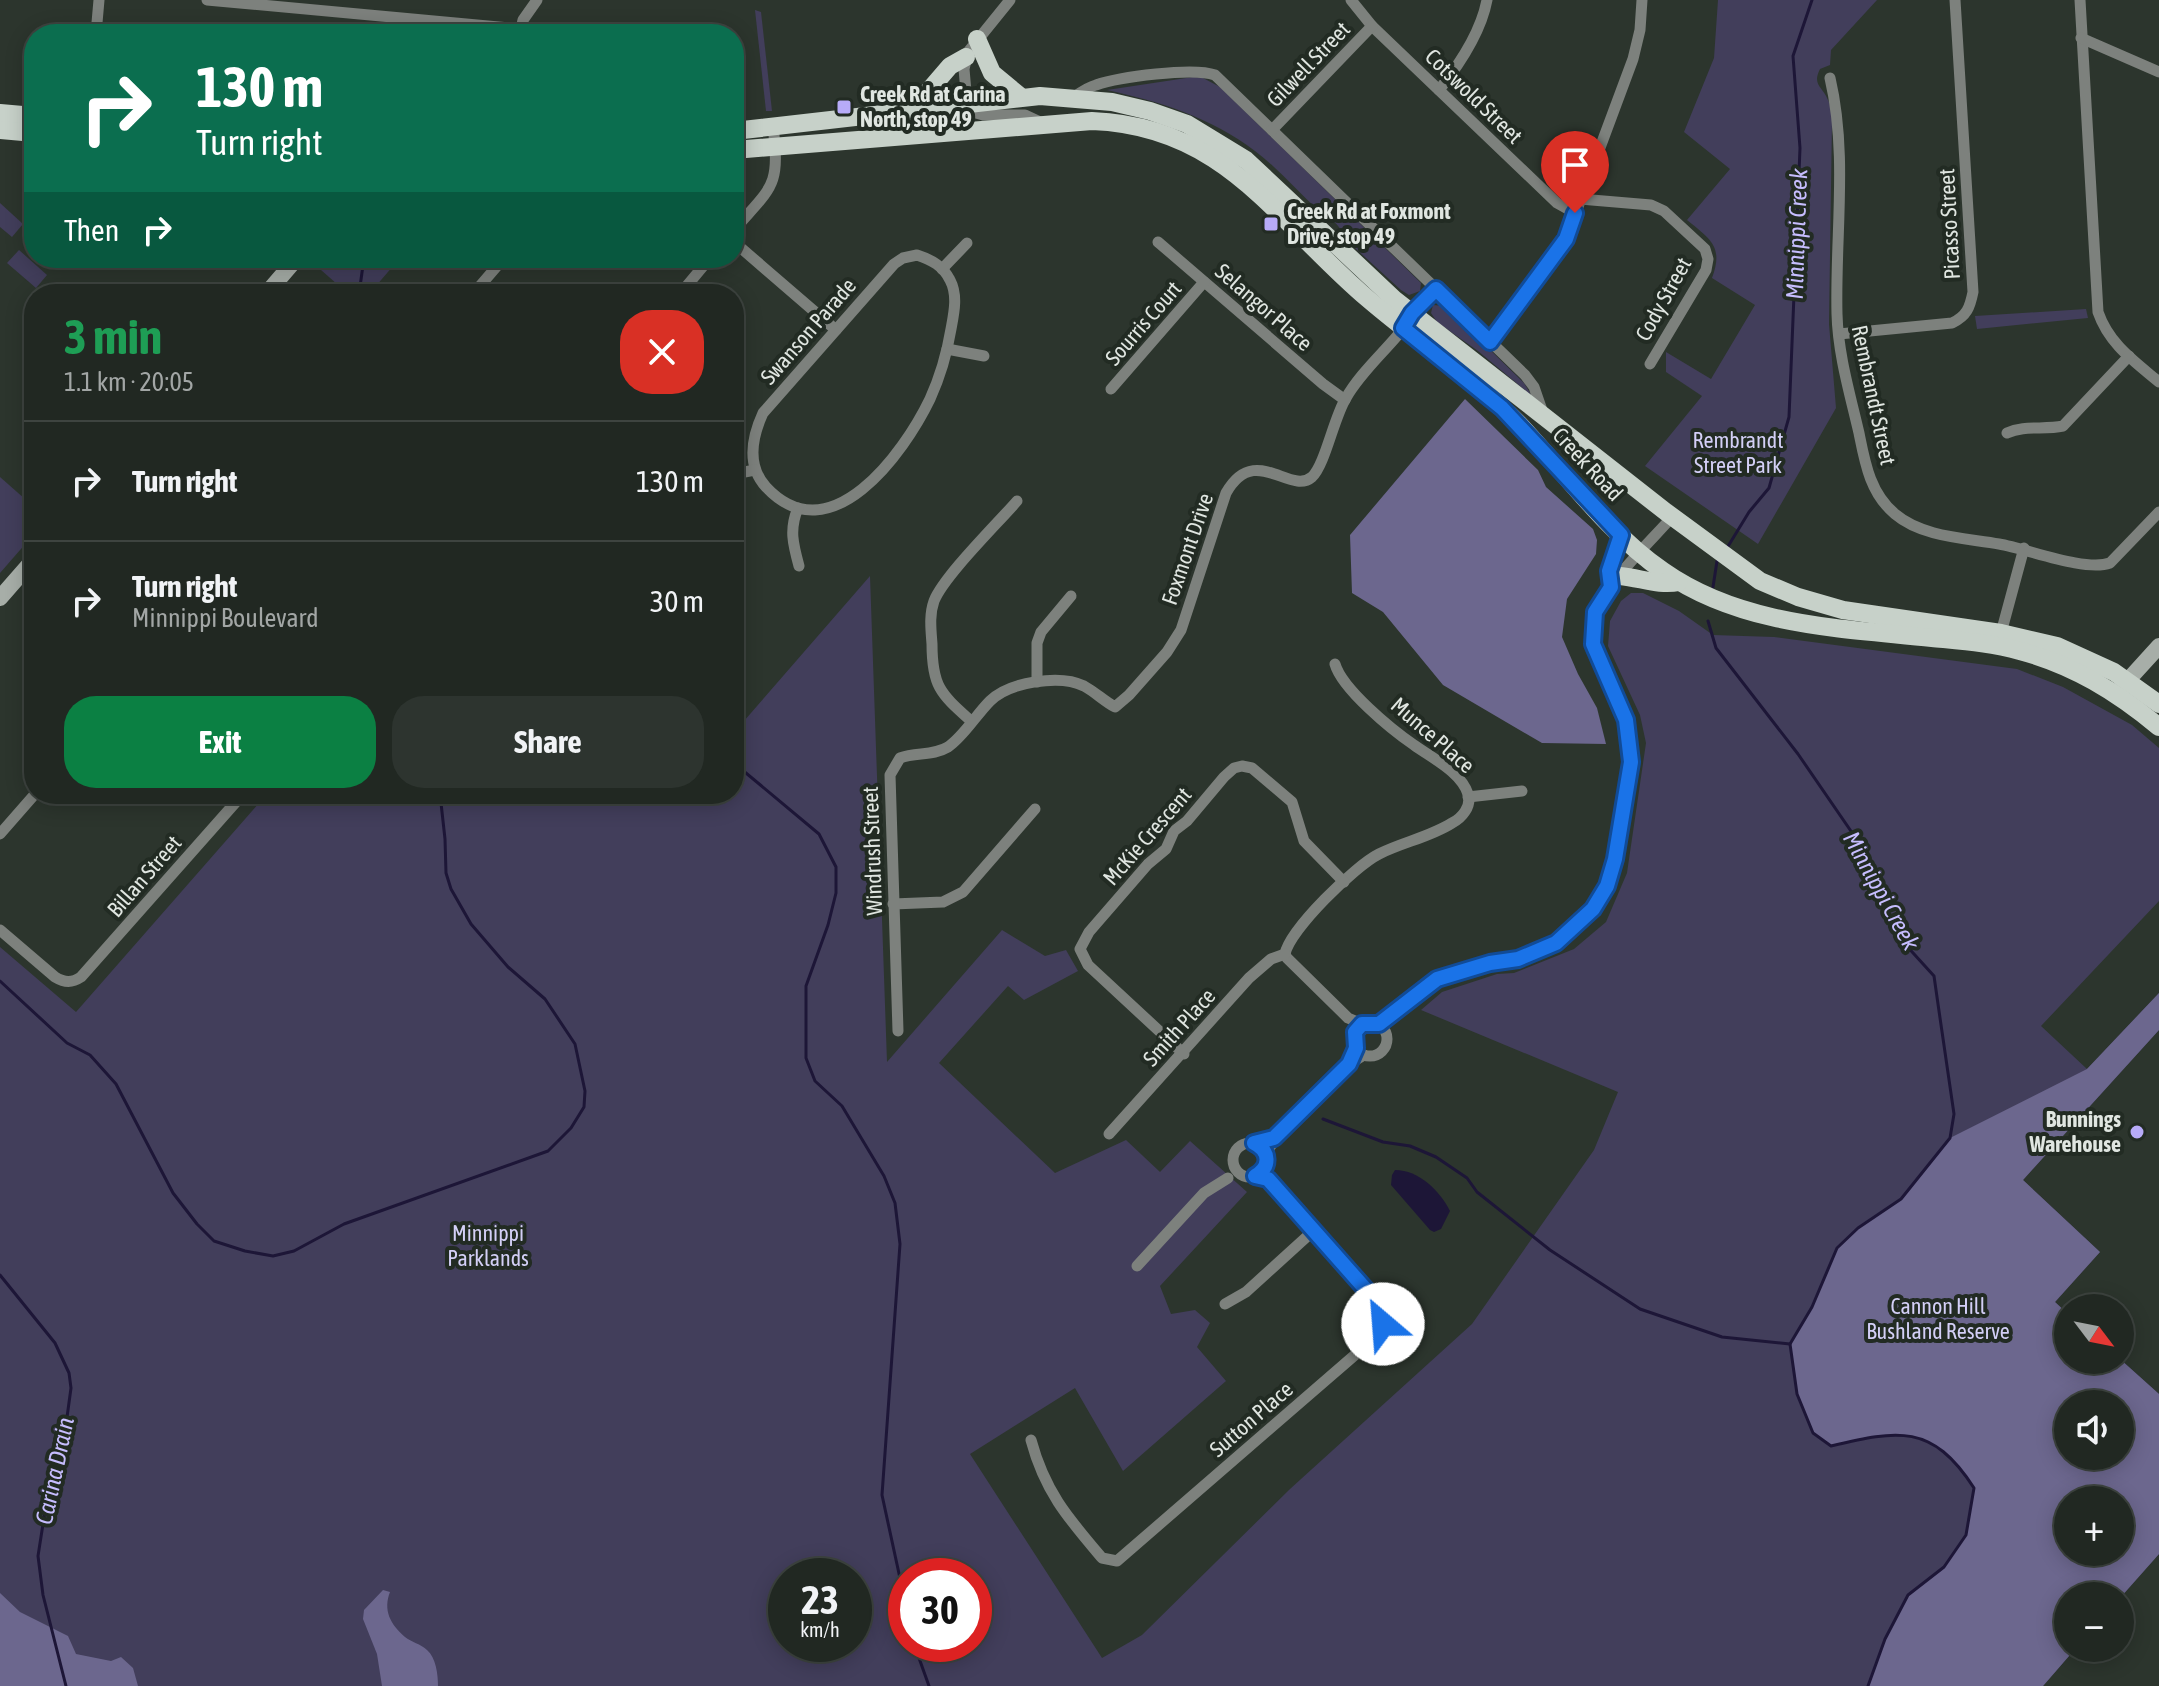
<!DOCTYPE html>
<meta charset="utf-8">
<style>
:root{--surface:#212822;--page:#2d342f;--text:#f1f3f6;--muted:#a2a6a5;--line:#3e4440;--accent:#0b8043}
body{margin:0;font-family:"Asap Condensed",sans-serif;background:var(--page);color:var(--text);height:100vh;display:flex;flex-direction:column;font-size:30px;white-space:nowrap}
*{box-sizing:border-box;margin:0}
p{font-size:26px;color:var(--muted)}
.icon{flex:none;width:44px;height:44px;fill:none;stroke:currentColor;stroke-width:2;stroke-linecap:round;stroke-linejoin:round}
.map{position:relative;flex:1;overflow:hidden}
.side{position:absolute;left:24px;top:284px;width:720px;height:520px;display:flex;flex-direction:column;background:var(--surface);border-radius:32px;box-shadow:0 4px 20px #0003,0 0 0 2px var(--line)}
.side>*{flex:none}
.top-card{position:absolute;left:24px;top:24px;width:720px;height:244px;border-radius:32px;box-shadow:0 4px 20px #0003,0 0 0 2px var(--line);background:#0b6e4f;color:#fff;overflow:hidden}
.needle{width:52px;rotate:122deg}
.fabs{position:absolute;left:2054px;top:1294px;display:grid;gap:16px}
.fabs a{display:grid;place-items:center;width:80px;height:80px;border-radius:50%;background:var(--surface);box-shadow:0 4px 20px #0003,0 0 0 2px var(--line);font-size:40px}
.speed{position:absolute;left:768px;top:1558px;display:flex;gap:16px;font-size:40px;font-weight:700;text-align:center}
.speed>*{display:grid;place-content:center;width:104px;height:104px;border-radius:50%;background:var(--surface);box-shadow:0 4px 20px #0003,0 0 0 2px var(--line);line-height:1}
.speed small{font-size:20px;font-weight:400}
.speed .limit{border:12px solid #d22;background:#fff;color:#111}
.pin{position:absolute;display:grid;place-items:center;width:68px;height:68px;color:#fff;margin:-82px -34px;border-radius:50% 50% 50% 0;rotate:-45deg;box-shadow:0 0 8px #0007}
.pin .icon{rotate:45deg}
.me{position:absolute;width:88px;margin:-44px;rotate:333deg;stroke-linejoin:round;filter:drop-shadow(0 0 6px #0008)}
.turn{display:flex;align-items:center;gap:28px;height:168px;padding:0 40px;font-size:36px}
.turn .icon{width:104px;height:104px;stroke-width:2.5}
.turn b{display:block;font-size:56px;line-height:68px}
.then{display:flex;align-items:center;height:76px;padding:0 40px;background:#0003;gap:16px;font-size:30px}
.round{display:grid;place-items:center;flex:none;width:84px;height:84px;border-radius:32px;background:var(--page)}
.head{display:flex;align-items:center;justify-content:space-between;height:136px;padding:0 40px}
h1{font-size:48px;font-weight:700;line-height:60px;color:#1e9e55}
.primary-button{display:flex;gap:16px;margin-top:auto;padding:16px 40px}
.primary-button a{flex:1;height:92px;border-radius:32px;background:var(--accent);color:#fff;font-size:32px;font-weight:700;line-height:92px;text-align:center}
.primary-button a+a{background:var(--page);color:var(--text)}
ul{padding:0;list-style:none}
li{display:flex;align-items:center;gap:24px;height:120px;padding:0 40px;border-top:2px solid var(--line)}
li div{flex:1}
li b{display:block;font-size:30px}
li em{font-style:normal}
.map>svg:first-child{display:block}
</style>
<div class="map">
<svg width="2159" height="1686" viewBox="0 0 2159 1686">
<rect width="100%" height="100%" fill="#2c352d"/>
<!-- green -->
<g fill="#423e5b" fill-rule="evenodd">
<path d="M1718,0h159l-46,50 -1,15 -10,4c-8,16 2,17 8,31 3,6 3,13 4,20l-3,204 7,84 -78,136 -113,-78 57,-70 -36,-24v-20l45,27 44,-74 -43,-27c12,-32 -2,-39 -25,-58l43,-51 -46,-37 30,-74z"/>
<polygon points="755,10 761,12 772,111 766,111"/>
<path d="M1193,77l10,1 17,9 201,196 -1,8 -11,4 -8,-5 -58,-53c-2,-15 -15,-17 -24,-26 -22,-20 -40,-42 -64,-60 -45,-34 -94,-49 -148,-61z"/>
<polygon points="0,203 23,224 12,237 0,227"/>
<polygon points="19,250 47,275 36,288 7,263"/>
<polygon points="317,258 400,258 369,294 339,294 337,284 313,263"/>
<polygon points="1433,305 1445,306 1524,383 1532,396 1478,351 1437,322 1431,313"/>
<polygon points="2086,309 2088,318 1977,329 1975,316"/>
<polygon points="0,477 34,507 34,534 0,573"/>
<path d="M870,576l17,486 115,-132 43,26 21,-6 12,21 -54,29 -16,-14 -69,77 116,110 71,-33 34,32 30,-31 57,51 -87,94 11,28 24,-4 15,13 -13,24 29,34 -103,90 -48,-83 -105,66 132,204 40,-23 148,-146 182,-165 122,-174 24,-58 -197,-82 21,-18 55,-18 17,-1 60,-24 32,-27 21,-49 19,-130 -6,-28 -32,-69 2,-25 11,-20 10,-8h12l36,18 34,24 61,2 243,32 46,18 69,38 27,23v153l-118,125 46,43 72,-76v37l-136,150 77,72 -45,50 13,12v46l52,-1 39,35v160l-39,44v-2h-52v52h8l-33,38h-2043v-739l76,65 191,-218h467v-88l10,15zM2068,1404h52v52h-52zM2068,1500h52v52h-52zM786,1576h68v68h-68zM906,1576h68v68h-68z"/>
</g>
<!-- forest -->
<g fill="#6c678e" fill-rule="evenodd">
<polygon points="1465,399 1538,470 1546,487 1593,529 1597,540 1596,554 1567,599 1562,637 1578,674 1597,708 1606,744 1542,743 1443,685 1383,612 1352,593 1350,535"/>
<path d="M2159,993v37l-136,150 77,72 -45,50 13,12v46l52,-1 39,35v160l-39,44v-2h-52v52h8l-33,38h-175l17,-45 23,-46 36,-28 22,-32 8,-47c-41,-65 -76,-58 -143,-42l-18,-13 -16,-39 -7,-50 22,-36 25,-60 21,-20 43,-29 49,-61 137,-69zM2068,1404h52v52h-52zM2068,1500h52v52h-52z"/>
<path d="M383,1590l7,2c-7,18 0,32 15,45 6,5 16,7 22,13 9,8 11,24 11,36h-56l-5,-32 -14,-35 1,-9z"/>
<polygon points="0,1593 20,1612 68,1636 76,1654 111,1661 121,1657 133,1668 138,1686 0,1686"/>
</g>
<!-- water -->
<path fill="#1d1637" d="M1395,1170c24,0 45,21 55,41l-9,18 -7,3 -4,-2 -39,-45 1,-10z"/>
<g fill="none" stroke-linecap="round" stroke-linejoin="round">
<!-- stream -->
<g stroke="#1d1637" stroke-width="3">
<polyline points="359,294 364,258"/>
<polyline points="1727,548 1749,512 1769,488 1789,417 1800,148 1793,56 1812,0"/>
<polyline points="1713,587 1717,561"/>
<path d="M1708,621l8,27 82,106 68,99 20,41 4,25 14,24 30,33 5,35 15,103 -4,24 -49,61 -43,29 -21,20 -25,59 -22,37 7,50 16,39 18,13c67,-16 101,-23 143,42l-8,47 -22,32 -36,28 -23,44 -17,47"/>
<polyline points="734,763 819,834 836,867 836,893 828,925 806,986 806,1058 815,1081 842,1106 884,1176 895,1203 900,1244 882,1495 906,1606"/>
<polyline points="0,981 67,1043 90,1055 116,1084 173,1193 197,1224 214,1241 245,1251 273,1256 294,1251 344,1224 548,1151 571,1128 584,1107 585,1091 575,1044 545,999 508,967 471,924 451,889 446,873 445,839 440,794"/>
<polyline points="1323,1119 1383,1142 1410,1146 1436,1157 1467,1178 1477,1192 1550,1250 1640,1309 1722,1337 1790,1344"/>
<polyline points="0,1275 55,1343 69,1373 71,1388 61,1461 46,1505 38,1556 43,1595 66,1686"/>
<polyline points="914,1644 929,1686"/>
</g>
<!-- street -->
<g stroke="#7d817d" stroke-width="11">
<polyline points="207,0 521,29 592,34 606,31"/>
<polyline points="1351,0 1372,26 1557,203 1575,213"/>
<path d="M2080,0l18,312c11,32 36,49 61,70"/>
<polyline points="521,29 523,20 537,0"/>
<polyline points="96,34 99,0"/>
<polyline points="2081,38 2159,72"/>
<path d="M1830,78c18,77 5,157 7,236 1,40 13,80 22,119 6,30 11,60 36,81 27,23 70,24 104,30 29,5 86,28 111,19l49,-51"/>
<path d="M1439,90c20,-25 42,-58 48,-90"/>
<path d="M1074,97c7,-5 14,-10 22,-12 23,-8 97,-18 119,-10l310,300 9,12 10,29"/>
<polyline points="967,103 976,113 983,115 1025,115 1040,122"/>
<polyline points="1272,130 1372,26"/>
<polyline points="926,134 936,122 958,117 963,112 967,103 964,69 968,52 1010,0"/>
<polyline points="1580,199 1651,205 1664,211 1705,249 1708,259 1706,270 1650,364"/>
<path d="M734,230c39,-45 46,-42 39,-104"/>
<polyline points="734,242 836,330"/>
<polyline points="1158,242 1323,384 1345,400"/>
<path d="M917,255c15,5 26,11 33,25 8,15 4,33 1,49 -4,24 -11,48 -21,70 -26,54 -100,157 -164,88 -20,-22 -14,-50 -3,-74l131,-149 9,-6z"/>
<polyline points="942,269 967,243"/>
<polyline points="473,294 504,258"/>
<polyline points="680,294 710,258"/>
<path d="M1839,334l113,-11c15,-7 18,-16 21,-31l-18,-292"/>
<polyline points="1490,342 1566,239 1633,59 1640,30 1642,0"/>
<polyline points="947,349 984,356"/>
<polyline points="1111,389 1204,282"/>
<path d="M2007,433c17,-8 37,-3 56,-7l66,-70"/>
<polyline points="734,474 755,470"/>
<path d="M798,508c-9,21 -5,36 1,58"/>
<polyline points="2001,633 2024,548"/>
<path d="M1335,664c7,25 57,66 79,81 18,13 47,27 54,49 4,12 -6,24 -16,29 -22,14 -49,19 -73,31 -24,12 -89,75 -94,100l2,4 61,60 14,6"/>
<polyline points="1037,682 1037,643 1041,632 1071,596"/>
<polyline points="734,697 735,700"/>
<path d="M971,721c-30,-27 -39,-34 -39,-77 -1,-14 -3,-29 2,-43 10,-25 63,-77 83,-100"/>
<polyline points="1468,797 1522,791"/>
<polyline points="0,834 35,794"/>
<polyline points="893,904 943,902 963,892 1035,809"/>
<path d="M0,930l55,47c10,6 17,6 26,0l162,-183"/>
<circle cx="1370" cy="1039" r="17"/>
<path d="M1379,1024c20,-13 36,-34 57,-45 47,-23 93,-12 136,-49 14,-12 26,-26 34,-43 10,-20 11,-43 15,-65 3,-20 9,-40 10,-60 1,-14 -1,-29 -5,-42 -9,-35 -41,-65 -32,-103 7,-29 57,-76 78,-100"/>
<path d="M898,1031l-8,-256 10,-17c16,-6 33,-2 48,-11 16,-11 28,-32 42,-46 19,-19 70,-27 94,-15 11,6 20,15 31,21l14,-12 38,-43 14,-22 45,-137c29,-51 64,3 86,-16 13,-12 22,-60 34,-79 13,-23 34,-42 51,-62 13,-16 24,-32 39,-47"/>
<polyline points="1184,1054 1088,965 1080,949 1089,932 1148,864 1166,849 1174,831 1187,821 1224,777 1234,768 1242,766 1252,768 1292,802 1304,841 1344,882"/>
<polyline points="1109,1134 1249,978 1271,959 1285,954"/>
<circle cx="1250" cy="1160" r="17"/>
<path d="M1266,1154c15,-29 70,-83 98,-99"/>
<polyline points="1137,1266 1204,1193 1228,1178"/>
<polyline points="1225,1304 1246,1292 1312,1232"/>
<path d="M1031,1440c14,52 37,78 71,118l15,3 261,-226c7,-14 7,-20 -2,-34l-108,-122 -1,-14"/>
</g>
<!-- secondary -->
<g stroke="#a7aea8" stroke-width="16">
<polyline points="266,294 297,258"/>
<polyline points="0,598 34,559"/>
<polyline points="2120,689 2159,646"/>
</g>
<!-- primary -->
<g stroke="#c7d1c9" stroke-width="18">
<polyline points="977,39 992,73 1021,97"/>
<polyline points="913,109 950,66 966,57"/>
<polyline points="0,113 34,116"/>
<polyline points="0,130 34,133"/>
<polyline points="734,131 1040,96 1112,102 1150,111 1187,124 1246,160 1394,299 1666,512 1760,581 1798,597 1843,610 2001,633 2057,646 2114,672 2159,704"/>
<path d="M734,150l358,-29c134,5 184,100 276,178 50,43 106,79 152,126 45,48 89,109 143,146 78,55 177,57 269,67 30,3 59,5 88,13 53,14 97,41 139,76"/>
<path d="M1620,576c21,2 39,10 59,6"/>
<polyline points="1611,587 1609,571 1621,535"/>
</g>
</g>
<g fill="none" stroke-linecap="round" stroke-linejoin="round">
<defs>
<path id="route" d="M1383,1324l1,-11 -8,-12 -108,-122 -13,-3c16,-9 15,-25 -1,-33l20,-5 75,-74 7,-16 -1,-16 7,-8h17l58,-45 53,-16 28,-4 38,-16 37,-34 14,-23 8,-27 16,-97 -5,-42 -33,-76 2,-32 16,-25 -2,-16 12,-36 -119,-127 -99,-80 9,-15 24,-24 54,53 76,-103 9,-26"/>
</defs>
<!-- route casing -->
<use href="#route" stroke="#114b97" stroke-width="20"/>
<!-- route -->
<use href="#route" stroke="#1a73e8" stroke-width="14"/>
</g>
<!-- markers -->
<g fill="#b7abf8" stroke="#222b23" stroke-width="3">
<rect x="836" y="99" width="16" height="16" rx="4"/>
<rect x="1263" y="216" width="16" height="16" rx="4"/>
<circle cx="2137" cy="1132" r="8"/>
</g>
<g text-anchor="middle" stroke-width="8" stroke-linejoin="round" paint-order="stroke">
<!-- street labels -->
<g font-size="22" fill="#e0e6e1" stroke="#222b23">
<text transform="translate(1308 64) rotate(-46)" y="8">Gilwell Street</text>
<text transform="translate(1474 96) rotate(44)" y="8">Cotswold Street</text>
<text transform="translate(1949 224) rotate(-93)" y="8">Picasso Street</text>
<text transform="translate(1663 299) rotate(-61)" y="8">Cody Street</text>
<text transform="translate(1264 307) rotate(41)" y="8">Selangor Place</text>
<text transform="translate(1143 323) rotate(-49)" y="8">Sourris Court</text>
<text transform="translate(808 331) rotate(-49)" y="8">Swanson Parade</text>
<text transform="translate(1874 395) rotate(78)" y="8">Rembrandt Street</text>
<text transform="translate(1588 464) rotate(47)" y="8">Creek Road</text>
<text transform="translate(1187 549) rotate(-71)" y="8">Foxmont Drive</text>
<text transform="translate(1433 735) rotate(41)" y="8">Munce Place</text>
<text transform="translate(1147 836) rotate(-49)" y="8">McKie Crescent</text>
<text transform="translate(872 851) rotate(-92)" y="8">Windrush Street</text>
<text transform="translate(144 876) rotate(-49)" y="8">Billan Street</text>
<text transform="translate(1179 1027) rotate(-48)" y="8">Smith Place</text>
<text transform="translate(1251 1419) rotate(-41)" y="8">Sutton Place</text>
</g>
<!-- poi labels -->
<g font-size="22" font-weight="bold" fill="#e0e6e1" stroke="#222b23" text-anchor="start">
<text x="860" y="102">Creek Rd at Carina<tspan x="860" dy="25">North, stop 49</tspan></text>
<text x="1287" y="219">Creek Rd at Foxmont<tspan x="1287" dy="25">Drive, stop 49</tspan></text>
<text x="2121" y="1127" text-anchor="end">Bunnings<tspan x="2121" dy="25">Warehouse</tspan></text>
</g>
<!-- park labels -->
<g font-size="22" fill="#d3cff6" stroke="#222b23">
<text x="1738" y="448">Rembrandt<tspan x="1738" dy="25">Street Park</tspan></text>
<text x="488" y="1241">Minnippi<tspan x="488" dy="25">Parklands</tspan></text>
<text x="1938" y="1314">Cannon Hill<tspan x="1938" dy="25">Bushland Reserve</tspan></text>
</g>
<!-- water labels -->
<g font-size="24" font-style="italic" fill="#c6bdfe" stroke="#222b23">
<text transform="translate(1797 234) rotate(-88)" y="8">Minnippi Creek</text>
<text transform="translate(1881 891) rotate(61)" y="8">Minnippi Creek</text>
<text transform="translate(55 1471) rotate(-78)" y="8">Carina Drain</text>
</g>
</g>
</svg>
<div class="fabs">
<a><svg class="needle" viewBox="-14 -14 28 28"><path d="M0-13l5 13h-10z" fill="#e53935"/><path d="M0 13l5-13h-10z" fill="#a2a6a5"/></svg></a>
<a><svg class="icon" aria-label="sound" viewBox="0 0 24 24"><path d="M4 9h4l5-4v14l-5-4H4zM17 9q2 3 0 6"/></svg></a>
<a>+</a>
<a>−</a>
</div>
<div class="speed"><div>23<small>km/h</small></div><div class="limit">30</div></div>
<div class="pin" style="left:1575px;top:213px;background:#d93025"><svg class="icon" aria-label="arrive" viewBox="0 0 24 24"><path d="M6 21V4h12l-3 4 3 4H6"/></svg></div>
<svg class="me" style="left:1383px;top:1324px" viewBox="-20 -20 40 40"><circle r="19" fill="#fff"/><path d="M0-13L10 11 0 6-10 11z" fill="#1a73e8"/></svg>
<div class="top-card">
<div class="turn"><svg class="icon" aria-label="right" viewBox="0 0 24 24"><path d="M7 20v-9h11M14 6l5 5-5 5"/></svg><div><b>130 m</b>Turn right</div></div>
<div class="then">Then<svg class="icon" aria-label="right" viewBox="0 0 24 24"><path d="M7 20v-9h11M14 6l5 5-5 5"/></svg></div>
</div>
<section class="side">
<div class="head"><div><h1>3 min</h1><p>1.1 km · 20:05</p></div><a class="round" style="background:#d93025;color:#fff"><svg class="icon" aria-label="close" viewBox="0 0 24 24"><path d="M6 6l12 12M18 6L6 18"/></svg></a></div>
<ul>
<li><svg class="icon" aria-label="right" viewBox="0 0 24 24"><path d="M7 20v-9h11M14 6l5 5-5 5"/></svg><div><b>Turn right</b></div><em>130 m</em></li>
<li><svg class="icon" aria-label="right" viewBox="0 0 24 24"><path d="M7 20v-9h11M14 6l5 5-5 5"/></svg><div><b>Turn right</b><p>Minnippi Boulevard</p></div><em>30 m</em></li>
</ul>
<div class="primary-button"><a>Exit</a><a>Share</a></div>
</section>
</div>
